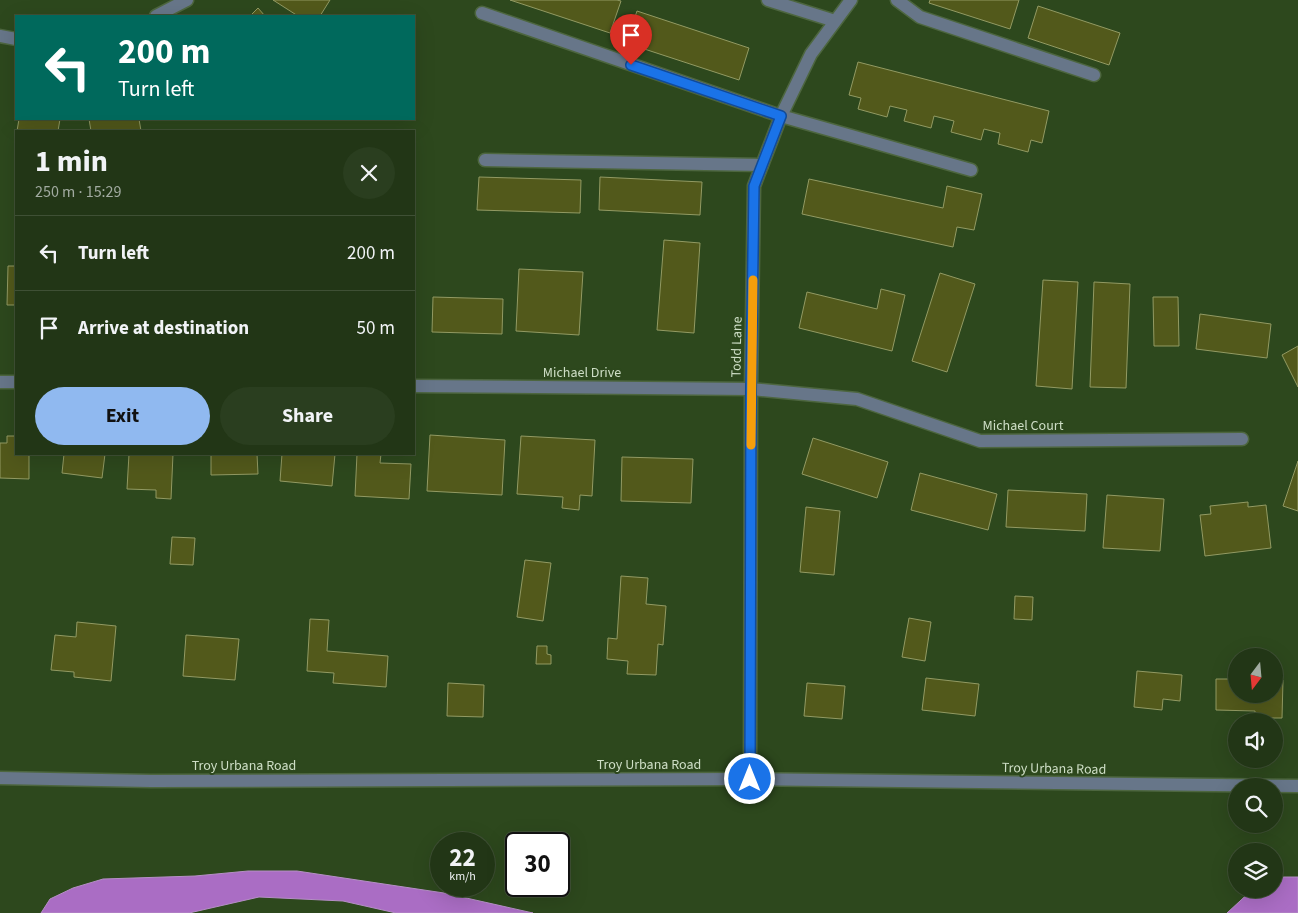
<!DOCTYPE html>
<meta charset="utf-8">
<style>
:root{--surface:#223616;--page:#2a3e1f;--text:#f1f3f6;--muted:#a2aba1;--line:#3f5035;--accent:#90b9f0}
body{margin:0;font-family:"Source Sans 3",sans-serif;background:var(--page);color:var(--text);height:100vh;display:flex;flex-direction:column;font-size:19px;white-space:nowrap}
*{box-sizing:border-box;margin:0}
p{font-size:16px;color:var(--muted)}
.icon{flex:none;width:28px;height:28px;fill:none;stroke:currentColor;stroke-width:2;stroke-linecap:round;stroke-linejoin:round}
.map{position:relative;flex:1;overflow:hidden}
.drawer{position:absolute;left:15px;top:130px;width:400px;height:325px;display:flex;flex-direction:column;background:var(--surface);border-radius:0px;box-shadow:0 5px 20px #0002,0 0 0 1px var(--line)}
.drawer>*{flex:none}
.hud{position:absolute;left:15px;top:15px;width:400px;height:105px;border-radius:0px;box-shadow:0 5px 20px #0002,0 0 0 1px var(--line);background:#00695c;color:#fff;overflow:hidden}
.needle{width:32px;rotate:196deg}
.tools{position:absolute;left:1228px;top:648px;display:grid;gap:10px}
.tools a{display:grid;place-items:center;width:55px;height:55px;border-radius:50%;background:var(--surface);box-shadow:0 5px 20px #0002,0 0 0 1px var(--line);font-size:25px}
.speed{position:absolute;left:430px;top:832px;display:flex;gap:10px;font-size:25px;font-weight:700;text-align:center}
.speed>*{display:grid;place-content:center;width:65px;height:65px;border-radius:50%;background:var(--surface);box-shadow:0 5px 20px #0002,0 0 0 1px var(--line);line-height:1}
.speed small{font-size:12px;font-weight:400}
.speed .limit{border:2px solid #111;border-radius:8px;background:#fff;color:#111}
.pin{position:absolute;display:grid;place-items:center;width:42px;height:42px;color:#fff;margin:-51px -21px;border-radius:50% 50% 50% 0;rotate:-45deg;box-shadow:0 0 5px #0007}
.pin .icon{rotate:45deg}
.me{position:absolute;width:55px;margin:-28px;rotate:0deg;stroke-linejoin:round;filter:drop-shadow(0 0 4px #0008)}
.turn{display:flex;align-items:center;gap:18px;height:105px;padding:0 20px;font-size:22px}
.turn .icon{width:65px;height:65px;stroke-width:2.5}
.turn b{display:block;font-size:35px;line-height:42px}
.round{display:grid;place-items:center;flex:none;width:52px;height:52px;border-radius:26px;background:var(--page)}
.head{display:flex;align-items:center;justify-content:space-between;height:85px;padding:0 20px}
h1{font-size:30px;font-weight:700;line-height:38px}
.action{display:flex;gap:10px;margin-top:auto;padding:10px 20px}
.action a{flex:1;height:58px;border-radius:30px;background:var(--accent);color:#111;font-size:20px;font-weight:700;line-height:58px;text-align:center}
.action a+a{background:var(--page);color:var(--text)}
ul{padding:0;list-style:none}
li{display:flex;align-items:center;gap:15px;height:75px;padding:0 20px;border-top:1px solid var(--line)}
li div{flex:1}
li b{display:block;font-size:19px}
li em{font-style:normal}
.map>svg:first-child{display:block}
</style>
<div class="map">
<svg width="1298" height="913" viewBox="0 0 1298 913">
<rect width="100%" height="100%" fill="#2d481d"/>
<!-- water -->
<g fill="#aa6dc4" stroke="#b58fc5">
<polygon points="248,871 297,871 444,893 533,913 396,913 343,901 259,897 189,913 41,913 50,899 73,888 103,879 195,876"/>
<polygon points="1279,877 1298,877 1298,913 1227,913 1253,889 1274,889 1274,878"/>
</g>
<!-- building -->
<g fill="#52591b" stroke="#929a63">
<polygon points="273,0 330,0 320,16 298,16"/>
<polygon points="510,0 617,0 621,1 610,33"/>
<polygon points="930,0 1019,0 1010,29 929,3"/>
<polygon points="1038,6 1120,33 1109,65 1028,38"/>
<polygon points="258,8 265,16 250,16"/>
<polygon points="637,11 749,48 739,80 626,43"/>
<polygon points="858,62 1049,111 1042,143 1031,140 1028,152 998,144 1000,133 984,129 981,140 951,132 954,121 934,116 931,128 904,121 907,110 890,106 887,117 858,109 861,98 849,95"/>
<polygon points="19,119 60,119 58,131 17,131"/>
<polygon points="89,119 139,119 141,131 91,131"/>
<polygon points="479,177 581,180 580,213 477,210"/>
<polygon points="600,177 702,182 700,215 599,210"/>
<polygon points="809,179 943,208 947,186 982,194 974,230 957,227 953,247 802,214"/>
<polygon points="664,240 700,243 694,333 657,330"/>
<polygon points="8,266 16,266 16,305 7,305"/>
<polygon points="519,269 583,272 579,335 516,331"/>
<polygon points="940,273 975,284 947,372 912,361"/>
<polygon points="1043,280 1078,282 1072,389 1036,386"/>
<polygon points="1094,282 1130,284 1126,388 1090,387"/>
<polygon points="881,289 905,295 892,351 799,328 807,292 877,309"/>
<polygon points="433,297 503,299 502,334 432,332"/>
<polygon points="1153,297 1178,297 1179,346 1154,346"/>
<polygon points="1200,314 1271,324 1267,358 1196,349"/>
<polygon points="1298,346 1298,387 1282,355"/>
<polygon points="430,435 505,440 502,495 427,491"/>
<polygon points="7,436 16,436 16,454 29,454 29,479 0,478 0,443 7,443"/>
<polygon points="521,436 595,440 592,496 580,495 579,510 562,508 563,497 517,494"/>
<polygon points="813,438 888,462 877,498 802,474"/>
<polygon points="64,454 105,454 102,478 62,473"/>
<polygon points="129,454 173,454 171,499 156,498 156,490 127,489"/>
<polygon points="211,454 257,454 258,474 211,475"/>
<polygon points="282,454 335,454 332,486 280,481"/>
<polygon points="357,454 381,454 380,463 411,464 409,499 355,496"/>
<polygon points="622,457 693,459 691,503 621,501"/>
<polygon points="1298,461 1298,511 1283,506"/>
<polygon points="920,473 997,494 988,530 911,510"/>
<polygon points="1008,490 1087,494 1085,531 1006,527"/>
<polygon points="1107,495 1164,499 1160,551 1103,548"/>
<polygon points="1248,502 1248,507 1266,505 1271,548 1205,556 1200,515 1211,514 1210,506"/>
<polygon points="806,507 840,511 834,575 800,572"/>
<polygon points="172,537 195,538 193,565 170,564"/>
<polygon points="525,560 551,563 543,621 517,617"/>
<polygon points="621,576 648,578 646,604 666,606 663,645 658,644 656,675 627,674 628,661 607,659 608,638 617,639"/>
<polygon points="1015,596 1033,597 1032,620 1014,619"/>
<polygon points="909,618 931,622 925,661 902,657"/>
<polygon points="310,619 329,620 327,651 388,656 386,687 333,683 334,673 307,671"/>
<polygon points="77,622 116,626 111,681 74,677 74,672 51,670 55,635 76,637"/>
<polygon points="186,635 239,639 235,680 183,676"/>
<polygon points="537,646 547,646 547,654 551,655 551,664 536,664"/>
<polygon points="1137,671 1182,675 1180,701 1163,699 1162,710 1134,707"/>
<polygon points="926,678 979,684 975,716 922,710"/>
<polygon points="1216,679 1236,679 1236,694 1274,694 1274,680 1283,680 1282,718 1255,718 1255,711 1216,710"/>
<polygon points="448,683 484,685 483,717 447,716"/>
<polygon points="807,683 845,686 842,719 804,716"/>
</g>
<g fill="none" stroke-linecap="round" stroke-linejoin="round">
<defs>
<g id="minor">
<polyline points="768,0 835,21"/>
<polyline points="897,0 920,17 1094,75"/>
<polyline points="482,13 781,116 971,170"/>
<polyline points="156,16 187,0"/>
<polyline points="0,36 16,39"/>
<polyline points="485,160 762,165"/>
<polyline points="0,382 16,382"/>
<polyline points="414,386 751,389 857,399 980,441 1242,439"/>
<polyline points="0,778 151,781 750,779 1298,786"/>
<polyline points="750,779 751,389 754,186 781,116 811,54 851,0"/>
</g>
</defs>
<!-- minor casing -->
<use href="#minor" stroke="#4d663f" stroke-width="15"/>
<!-- minor -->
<use href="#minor" stroke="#677689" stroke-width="12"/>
</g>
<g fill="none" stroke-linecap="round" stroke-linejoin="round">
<defs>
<polyline id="route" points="631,65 781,116 754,186 751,389 750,779"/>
</defs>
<!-- route casing -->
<use href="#route" stroke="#114b97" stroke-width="12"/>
<!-- route -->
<use href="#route" stroke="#1a73e8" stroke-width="9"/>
<!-- slow -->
<polyline stroke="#f59e0b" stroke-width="9" points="751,445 753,280"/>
</g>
<g text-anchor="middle" stroke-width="4" stroke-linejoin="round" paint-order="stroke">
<!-- street labels -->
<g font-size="14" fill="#cedec6" stroke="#2d481d">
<text transform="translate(736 347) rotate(-89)" y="5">Todd Lane</text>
<text x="582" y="377">Michael Drive</text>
<text x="1023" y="430">Michael Court</text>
<text x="649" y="769">Troy Urbana Road</text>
<text x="244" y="770">Troy Urbana Road</text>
<text transform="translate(1054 768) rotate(1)" y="5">Troy Urbana Road</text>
</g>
</g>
</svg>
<div class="tools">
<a><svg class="needle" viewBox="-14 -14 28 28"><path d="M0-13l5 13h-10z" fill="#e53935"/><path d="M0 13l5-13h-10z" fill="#a2aba1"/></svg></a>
<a><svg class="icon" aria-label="sound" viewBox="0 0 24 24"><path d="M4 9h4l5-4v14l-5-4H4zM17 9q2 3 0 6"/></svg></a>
<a><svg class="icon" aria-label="search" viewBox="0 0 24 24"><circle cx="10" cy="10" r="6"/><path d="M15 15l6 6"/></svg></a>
<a><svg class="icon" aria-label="layers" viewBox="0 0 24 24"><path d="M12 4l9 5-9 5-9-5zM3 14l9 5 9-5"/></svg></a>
</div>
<div class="speed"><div>22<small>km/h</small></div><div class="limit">30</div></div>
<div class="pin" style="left:631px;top:65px;background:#d93025"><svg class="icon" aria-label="arrive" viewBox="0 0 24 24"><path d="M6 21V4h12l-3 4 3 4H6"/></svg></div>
<svg class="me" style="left:750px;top:779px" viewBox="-20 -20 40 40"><circle r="17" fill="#1a73e8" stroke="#fff" stroke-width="3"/><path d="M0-11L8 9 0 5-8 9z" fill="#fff"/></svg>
<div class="hud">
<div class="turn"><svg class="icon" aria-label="left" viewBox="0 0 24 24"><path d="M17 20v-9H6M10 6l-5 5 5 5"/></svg><div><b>200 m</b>Turn left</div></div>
</div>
<section class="drawer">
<div class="head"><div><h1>1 min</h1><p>250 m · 15:29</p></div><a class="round"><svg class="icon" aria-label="close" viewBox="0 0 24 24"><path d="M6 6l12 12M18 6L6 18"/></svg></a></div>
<ul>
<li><svg class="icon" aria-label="left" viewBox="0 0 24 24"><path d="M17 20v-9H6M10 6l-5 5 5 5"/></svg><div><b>Turn left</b></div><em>200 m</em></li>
<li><svg class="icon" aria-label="arrive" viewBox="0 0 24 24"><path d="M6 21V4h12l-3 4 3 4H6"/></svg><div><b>Arrive at destination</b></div><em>50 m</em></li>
</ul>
<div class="action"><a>Exit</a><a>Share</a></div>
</section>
</div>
